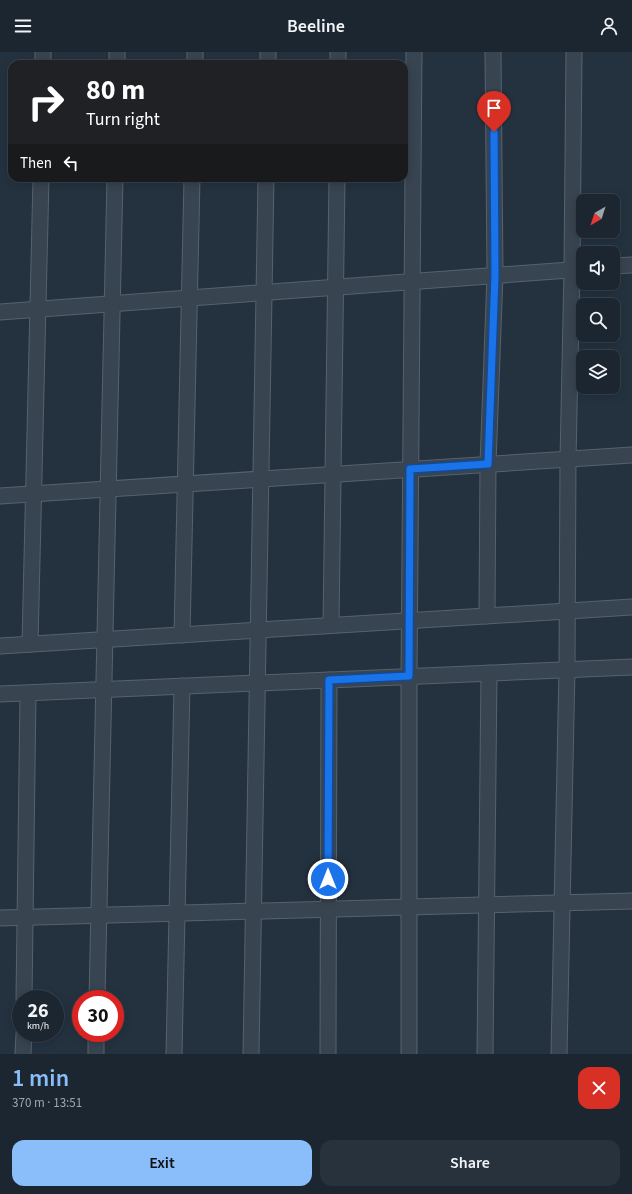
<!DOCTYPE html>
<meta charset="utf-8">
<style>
:root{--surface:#1b2630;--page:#28323c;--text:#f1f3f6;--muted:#a0a5ab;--line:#39434c;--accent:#89befb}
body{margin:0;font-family:"Source Sans 3",sans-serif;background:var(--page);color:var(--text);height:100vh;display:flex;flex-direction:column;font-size:15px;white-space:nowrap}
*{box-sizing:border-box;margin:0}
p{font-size:13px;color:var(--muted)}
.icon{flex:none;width:22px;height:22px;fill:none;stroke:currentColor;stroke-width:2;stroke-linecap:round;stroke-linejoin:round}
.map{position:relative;height:1002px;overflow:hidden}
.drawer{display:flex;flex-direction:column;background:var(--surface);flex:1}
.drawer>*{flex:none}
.banner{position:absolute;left:8px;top:8px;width:400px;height:122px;border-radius:12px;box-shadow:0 2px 10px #0003,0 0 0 1px var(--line);background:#202124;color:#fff;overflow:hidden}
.needle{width:26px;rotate:219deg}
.tools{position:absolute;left:576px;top:142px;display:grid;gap:8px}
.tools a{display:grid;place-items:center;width:44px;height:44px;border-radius:8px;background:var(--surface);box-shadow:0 2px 10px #0003,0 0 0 1px var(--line);font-size:20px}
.speed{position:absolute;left:12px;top:938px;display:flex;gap:8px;font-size:20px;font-weight:700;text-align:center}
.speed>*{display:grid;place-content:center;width:52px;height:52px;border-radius:50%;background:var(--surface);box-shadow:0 2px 10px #0003,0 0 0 1px var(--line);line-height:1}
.speed small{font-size:10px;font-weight:400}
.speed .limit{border:6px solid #d22;background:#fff;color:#111}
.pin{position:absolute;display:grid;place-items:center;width:34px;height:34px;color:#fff;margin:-41px -17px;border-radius:50% 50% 50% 0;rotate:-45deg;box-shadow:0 0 4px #0007}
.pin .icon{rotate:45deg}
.me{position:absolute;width:44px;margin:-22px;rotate:0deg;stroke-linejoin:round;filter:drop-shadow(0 0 3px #0008)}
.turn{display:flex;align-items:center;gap:14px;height:84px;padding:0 12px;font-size:18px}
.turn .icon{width:52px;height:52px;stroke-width:2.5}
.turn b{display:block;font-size:28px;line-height:34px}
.then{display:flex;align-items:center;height:38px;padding:0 12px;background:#0003;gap:8px;font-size:15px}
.round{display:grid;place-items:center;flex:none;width:42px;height:42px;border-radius:12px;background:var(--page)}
.summary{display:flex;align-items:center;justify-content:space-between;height:68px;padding:0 12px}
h1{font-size:24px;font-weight:600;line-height:30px;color:var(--accent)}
.action{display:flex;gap:8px;margin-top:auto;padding:8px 12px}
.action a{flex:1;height:46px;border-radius:12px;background:var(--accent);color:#111;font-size:16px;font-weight:600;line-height:46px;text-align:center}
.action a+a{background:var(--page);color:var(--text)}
header{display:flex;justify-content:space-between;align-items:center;height:52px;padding:0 12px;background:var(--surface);font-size:18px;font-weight:600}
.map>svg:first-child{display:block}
</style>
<header><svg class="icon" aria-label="menu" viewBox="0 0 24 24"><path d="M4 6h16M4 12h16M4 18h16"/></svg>Beeline<svg class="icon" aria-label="person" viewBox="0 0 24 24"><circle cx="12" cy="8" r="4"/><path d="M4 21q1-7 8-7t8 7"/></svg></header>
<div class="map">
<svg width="632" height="1002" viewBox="0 0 632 1002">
<rect width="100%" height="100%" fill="#243240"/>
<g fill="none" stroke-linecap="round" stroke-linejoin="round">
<defs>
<g id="minor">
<polyline points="43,12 43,0"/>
<polyline points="117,12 117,0"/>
<polyline points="195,12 195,0"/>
<polyline points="268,12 268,0"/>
<polyline points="338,12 338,0"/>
<polyline points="613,214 632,213"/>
<polyline points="0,260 583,217"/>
<polyline points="0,444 632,403"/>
<polyline points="487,564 488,412 495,223 493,0"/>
<polyline points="331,573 337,126"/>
<polyline points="182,583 192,126"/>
<polyline points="30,592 41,126"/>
<polyline points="0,594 632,555"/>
<polyline points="0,642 632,615"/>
<polyline points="0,866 632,849"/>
<polyline points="24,947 28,641"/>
<polyline points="97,947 115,126"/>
<polyline points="23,1002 24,981"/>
<polyline points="96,1002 96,981"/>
<polyline points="174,1002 182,634"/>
<polyline points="251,1002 266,126"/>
<polyline points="328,1002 329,628"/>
<polyline points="409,1002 409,624 414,0"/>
<polyline points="485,1002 489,621"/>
<polyline points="559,1002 567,617 568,407 572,217 574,0"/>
</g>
</defs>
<!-- minor casing -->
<use href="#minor" stroke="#56626e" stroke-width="17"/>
<!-- minor -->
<use href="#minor" stroke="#384450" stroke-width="15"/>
</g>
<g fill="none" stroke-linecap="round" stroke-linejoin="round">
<defs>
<polyline id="route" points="328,827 329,628 409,624 410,417 488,412 495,223 494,80"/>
</defs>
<!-- route casing -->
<use href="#route" stroke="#114b97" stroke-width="10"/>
<!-- route -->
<use href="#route" stroke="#1a73e8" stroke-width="7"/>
</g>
</svg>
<div class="tools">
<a><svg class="needle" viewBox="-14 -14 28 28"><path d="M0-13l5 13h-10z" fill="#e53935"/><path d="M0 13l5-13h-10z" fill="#a0a5ab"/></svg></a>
<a><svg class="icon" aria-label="sound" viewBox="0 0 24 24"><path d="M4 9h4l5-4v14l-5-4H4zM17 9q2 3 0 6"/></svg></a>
<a><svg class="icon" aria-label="search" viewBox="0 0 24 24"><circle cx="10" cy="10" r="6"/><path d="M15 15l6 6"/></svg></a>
<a><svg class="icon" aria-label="layers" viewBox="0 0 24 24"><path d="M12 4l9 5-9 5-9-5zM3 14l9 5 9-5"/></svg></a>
</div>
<div class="speed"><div>26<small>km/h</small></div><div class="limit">30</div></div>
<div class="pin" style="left:494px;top:80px;background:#d93025"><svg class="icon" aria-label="arrive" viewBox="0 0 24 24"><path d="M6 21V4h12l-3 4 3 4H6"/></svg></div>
<svg class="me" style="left:328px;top:827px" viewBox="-20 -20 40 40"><circle r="17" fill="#1a73e8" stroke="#fff" stroke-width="3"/><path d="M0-11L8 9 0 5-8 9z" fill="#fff"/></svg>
<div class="banner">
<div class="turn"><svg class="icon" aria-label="right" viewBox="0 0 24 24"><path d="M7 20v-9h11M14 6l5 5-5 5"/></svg><div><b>80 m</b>Turn right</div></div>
<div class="then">Then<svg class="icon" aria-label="left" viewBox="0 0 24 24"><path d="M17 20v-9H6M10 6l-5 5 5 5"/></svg></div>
</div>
</div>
<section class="drawer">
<div class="summary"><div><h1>1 min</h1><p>370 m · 13:51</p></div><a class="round" style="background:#d93025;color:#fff"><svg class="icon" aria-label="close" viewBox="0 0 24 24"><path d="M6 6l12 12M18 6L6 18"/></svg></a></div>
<div class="action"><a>Exit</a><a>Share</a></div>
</section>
